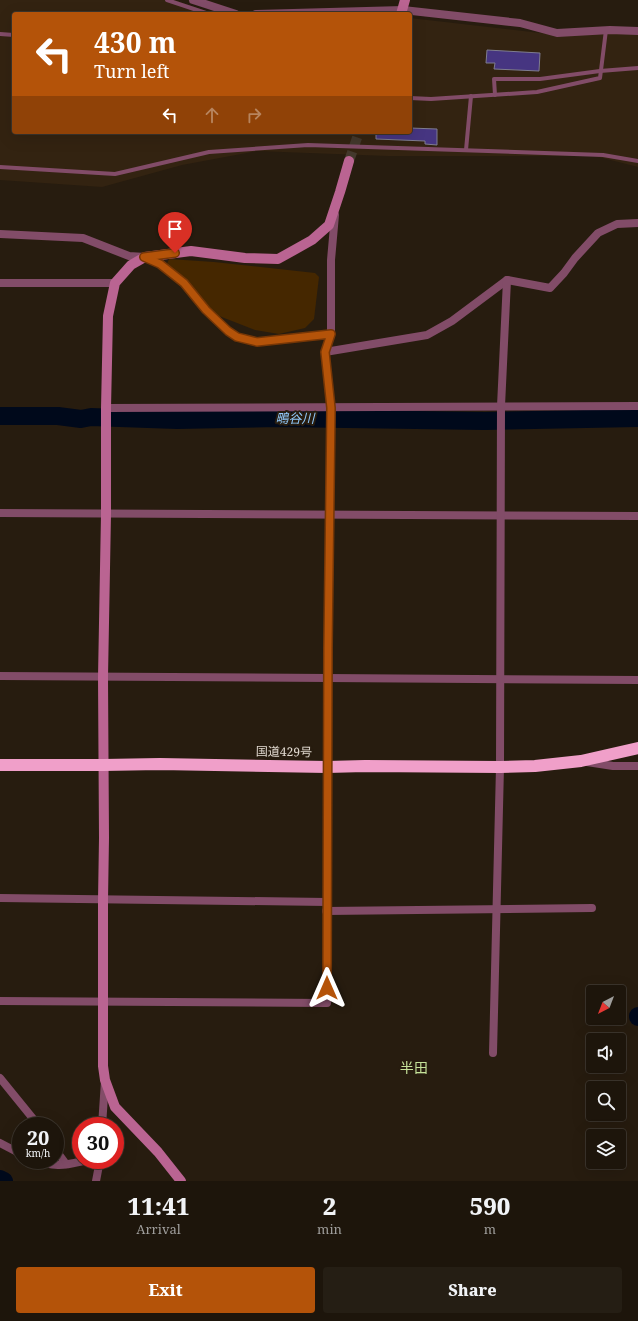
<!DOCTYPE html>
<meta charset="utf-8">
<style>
:root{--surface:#1d150b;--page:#251e14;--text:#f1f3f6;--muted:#a09f9d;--line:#3b342c;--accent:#b45309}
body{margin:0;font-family:"Noto Serif","Noto Sans JP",serif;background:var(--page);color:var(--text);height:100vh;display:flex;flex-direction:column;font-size:15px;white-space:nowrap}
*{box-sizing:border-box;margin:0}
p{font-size:13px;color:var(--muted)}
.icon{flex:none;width:22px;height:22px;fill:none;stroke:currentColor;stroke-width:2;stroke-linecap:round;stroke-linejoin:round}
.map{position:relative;height:1181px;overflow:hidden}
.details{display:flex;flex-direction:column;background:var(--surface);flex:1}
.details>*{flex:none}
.banner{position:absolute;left:12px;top:12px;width:400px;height:122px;border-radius:4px;box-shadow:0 4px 16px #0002,0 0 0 1px var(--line);background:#b45309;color:#fff;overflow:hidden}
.needle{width:26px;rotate:222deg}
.fabs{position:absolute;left:586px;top:985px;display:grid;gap:8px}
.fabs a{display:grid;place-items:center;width:40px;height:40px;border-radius:4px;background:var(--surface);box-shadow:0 4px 16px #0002,0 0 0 1px var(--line);font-size:20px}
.speed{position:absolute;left:12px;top:1117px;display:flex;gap:8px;font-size:20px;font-weight:700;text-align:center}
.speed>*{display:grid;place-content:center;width:52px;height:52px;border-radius:50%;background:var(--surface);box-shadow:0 4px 16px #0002,0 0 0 1px var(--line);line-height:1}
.speed small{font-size:10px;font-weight:400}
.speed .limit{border:6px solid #d22;background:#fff;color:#111}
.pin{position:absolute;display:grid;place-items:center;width:34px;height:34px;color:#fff;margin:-41px -17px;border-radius:50% 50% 50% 0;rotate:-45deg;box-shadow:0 0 4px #0007}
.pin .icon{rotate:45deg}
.me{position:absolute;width:44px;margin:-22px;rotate:0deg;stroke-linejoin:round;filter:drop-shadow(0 0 3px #0008)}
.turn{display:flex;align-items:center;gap:14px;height:84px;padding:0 16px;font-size:18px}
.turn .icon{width:52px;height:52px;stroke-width:2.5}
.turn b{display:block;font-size:28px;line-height:34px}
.lanes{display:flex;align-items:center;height:38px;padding:0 16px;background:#0003;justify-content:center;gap:20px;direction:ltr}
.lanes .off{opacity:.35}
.eta{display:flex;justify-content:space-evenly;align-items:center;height:68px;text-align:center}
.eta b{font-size:24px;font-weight:800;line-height:28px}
.primary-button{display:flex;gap:8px;margin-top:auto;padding:8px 16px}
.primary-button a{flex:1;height:46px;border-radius:4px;background:var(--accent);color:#fff;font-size:16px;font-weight:800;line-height:46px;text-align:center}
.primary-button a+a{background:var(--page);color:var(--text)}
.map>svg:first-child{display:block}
</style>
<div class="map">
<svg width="638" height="1181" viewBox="0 0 638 1181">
<rect width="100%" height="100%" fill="#271c0f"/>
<!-- built -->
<polygon fill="#332311" points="0,0 174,0 215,14 14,14 14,132 410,132 410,18 558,35 638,32 638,167 595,156 388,156 257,151 182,165 102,187 0,180"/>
<!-- green -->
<polygon fill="#452700" points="169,259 214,262 315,273 319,277 314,319 305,328 279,334 255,330 214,314 167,264"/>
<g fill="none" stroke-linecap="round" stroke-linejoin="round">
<!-- river -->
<g stroke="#00091b" stroke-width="18">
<polyline points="0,416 58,416 81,419 91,417 177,420 278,418 485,421 638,418"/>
<polyline points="638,1016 638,1017"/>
<polyline points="0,1179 4,1181"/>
</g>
</g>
<!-- building -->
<g fill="#463581" stroke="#7f7d90">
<polygon points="487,50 540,53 539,71 494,69 495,63 486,63"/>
<polygon points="410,128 437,129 437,145 425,144 425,141 376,139 376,132 410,132"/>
</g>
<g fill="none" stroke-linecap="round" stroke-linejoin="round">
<!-- secondary-tunnel -->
<polyline stroke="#43382c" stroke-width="10" stroke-dasharray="10 5" stroke-linecap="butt" points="349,161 359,132"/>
<!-- lane -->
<g stroke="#824c68" stroke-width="4">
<polyline points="167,0 209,14"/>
<polyline points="0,34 14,35"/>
<polyline points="495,95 494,79 540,79 600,71 638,68"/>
<polyline points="410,98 431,99 537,92 600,78 606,30"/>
<polyline points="466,150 471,96"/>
<polyline points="0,167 115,174 209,152 308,145 603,155 638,161"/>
</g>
<!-- street -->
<g stroke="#824c68" stroke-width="8">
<polyline points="193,0 236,14"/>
<polyline points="256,14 403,10 520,23 557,33 610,30 638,31"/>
<polyline points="0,234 83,238 129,256 145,257 161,264 184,283 206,310 228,331 237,337 257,342 331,334"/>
<polyline points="0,283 115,283"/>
<polyline points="325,352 427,335 452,321 507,280 550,288 564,273 575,258 598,233 617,224 638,223"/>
<polyline points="106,408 638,406"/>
<polyline points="0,513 638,516"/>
<polyline points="0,676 638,680"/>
<polyline points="587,762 613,766 638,766"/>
<polyline points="0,898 327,902"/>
<polyline points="326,911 592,908"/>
<polyline points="0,1001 327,1003 328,678 331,407 325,352 331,334 331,260 335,215"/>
<polyline points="493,1053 500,767 501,406 507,280"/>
<polyline points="0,1078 39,1126"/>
<polyline points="102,1126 105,1081"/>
<polyline points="0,1143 21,1154"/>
<polyline points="55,1149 66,1164"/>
<path d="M36,1160c19,9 33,4 52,0"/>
<polyline points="96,1181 100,1160"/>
</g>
<!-- secondary -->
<g stroke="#ba6492" stroke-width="10">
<polyline points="401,14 405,0"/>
<polyline points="181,1181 158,1152 115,1107 105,1080 103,1066 103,900 104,838 103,677 106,514 106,408 108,316 115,283 131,265 145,257 191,251 245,258 278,259 312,240 329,225 340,192 349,161"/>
</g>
<!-- highway -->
<polyline stroke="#f09fc9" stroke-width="12" points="0,765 103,765 160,764 327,767 365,766 500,767 535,766 581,761 638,748"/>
</g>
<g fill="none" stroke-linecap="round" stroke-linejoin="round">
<defs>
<polyline id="route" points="175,253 144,257 160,264 184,283 206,310 228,331 237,337 257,342 331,334 325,352 331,408 328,648 327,988"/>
</defs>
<!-- route casing -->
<use href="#route" stroke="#753606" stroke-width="10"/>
<!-- route -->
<use href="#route" stroke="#b45309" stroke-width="7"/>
</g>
<g text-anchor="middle" stroke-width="4" stroke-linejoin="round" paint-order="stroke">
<!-- street labels -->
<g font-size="12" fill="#e1d9d0" stroke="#271c0f">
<text transform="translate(284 752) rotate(1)" y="4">国道429号</text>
</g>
<!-- water labels -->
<g font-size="13" font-style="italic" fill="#91c9fb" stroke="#271c0f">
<text x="295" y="423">鴫谷川</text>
</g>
<!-- quarter labels -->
<g font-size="14" fill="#c5e299" stroke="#271c0f">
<text x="414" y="1073">半田</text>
</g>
</g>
</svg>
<div class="fabs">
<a><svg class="needle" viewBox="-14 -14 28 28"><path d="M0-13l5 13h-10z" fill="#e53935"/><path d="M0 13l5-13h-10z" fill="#a09f9d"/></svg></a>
<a><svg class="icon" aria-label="sound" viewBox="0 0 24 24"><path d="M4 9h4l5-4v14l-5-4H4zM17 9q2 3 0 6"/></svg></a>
<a><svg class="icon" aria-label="search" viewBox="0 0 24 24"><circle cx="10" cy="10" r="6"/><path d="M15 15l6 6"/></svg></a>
<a><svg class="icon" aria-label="layers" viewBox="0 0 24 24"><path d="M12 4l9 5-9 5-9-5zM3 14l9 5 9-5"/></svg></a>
</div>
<div class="speed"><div>20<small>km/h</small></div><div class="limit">30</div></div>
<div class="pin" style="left:175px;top:253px;background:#d93025"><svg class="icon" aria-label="arrive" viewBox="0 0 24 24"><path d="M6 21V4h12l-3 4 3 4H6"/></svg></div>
<svg class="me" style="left:327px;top:988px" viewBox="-20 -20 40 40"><path d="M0-17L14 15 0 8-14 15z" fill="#b45309" stroke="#fff" stroke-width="4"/></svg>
<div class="banner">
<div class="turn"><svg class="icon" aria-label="left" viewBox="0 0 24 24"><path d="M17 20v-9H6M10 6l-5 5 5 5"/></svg><div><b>430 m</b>Turn left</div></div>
<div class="lanes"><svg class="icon" aria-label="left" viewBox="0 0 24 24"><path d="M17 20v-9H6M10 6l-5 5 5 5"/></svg><svg class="icon off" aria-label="ahead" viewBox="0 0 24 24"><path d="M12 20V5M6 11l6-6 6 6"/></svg><svg class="icon off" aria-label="right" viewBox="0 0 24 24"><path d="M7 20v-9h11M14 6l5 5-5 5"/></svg></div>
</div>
</div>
<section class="details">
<div class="eta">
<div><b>11:41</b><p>Arrival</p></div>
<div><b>2</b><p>min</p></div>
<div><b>590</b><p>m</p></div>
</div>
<div class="primary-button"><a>Exit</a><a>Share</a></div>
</section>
